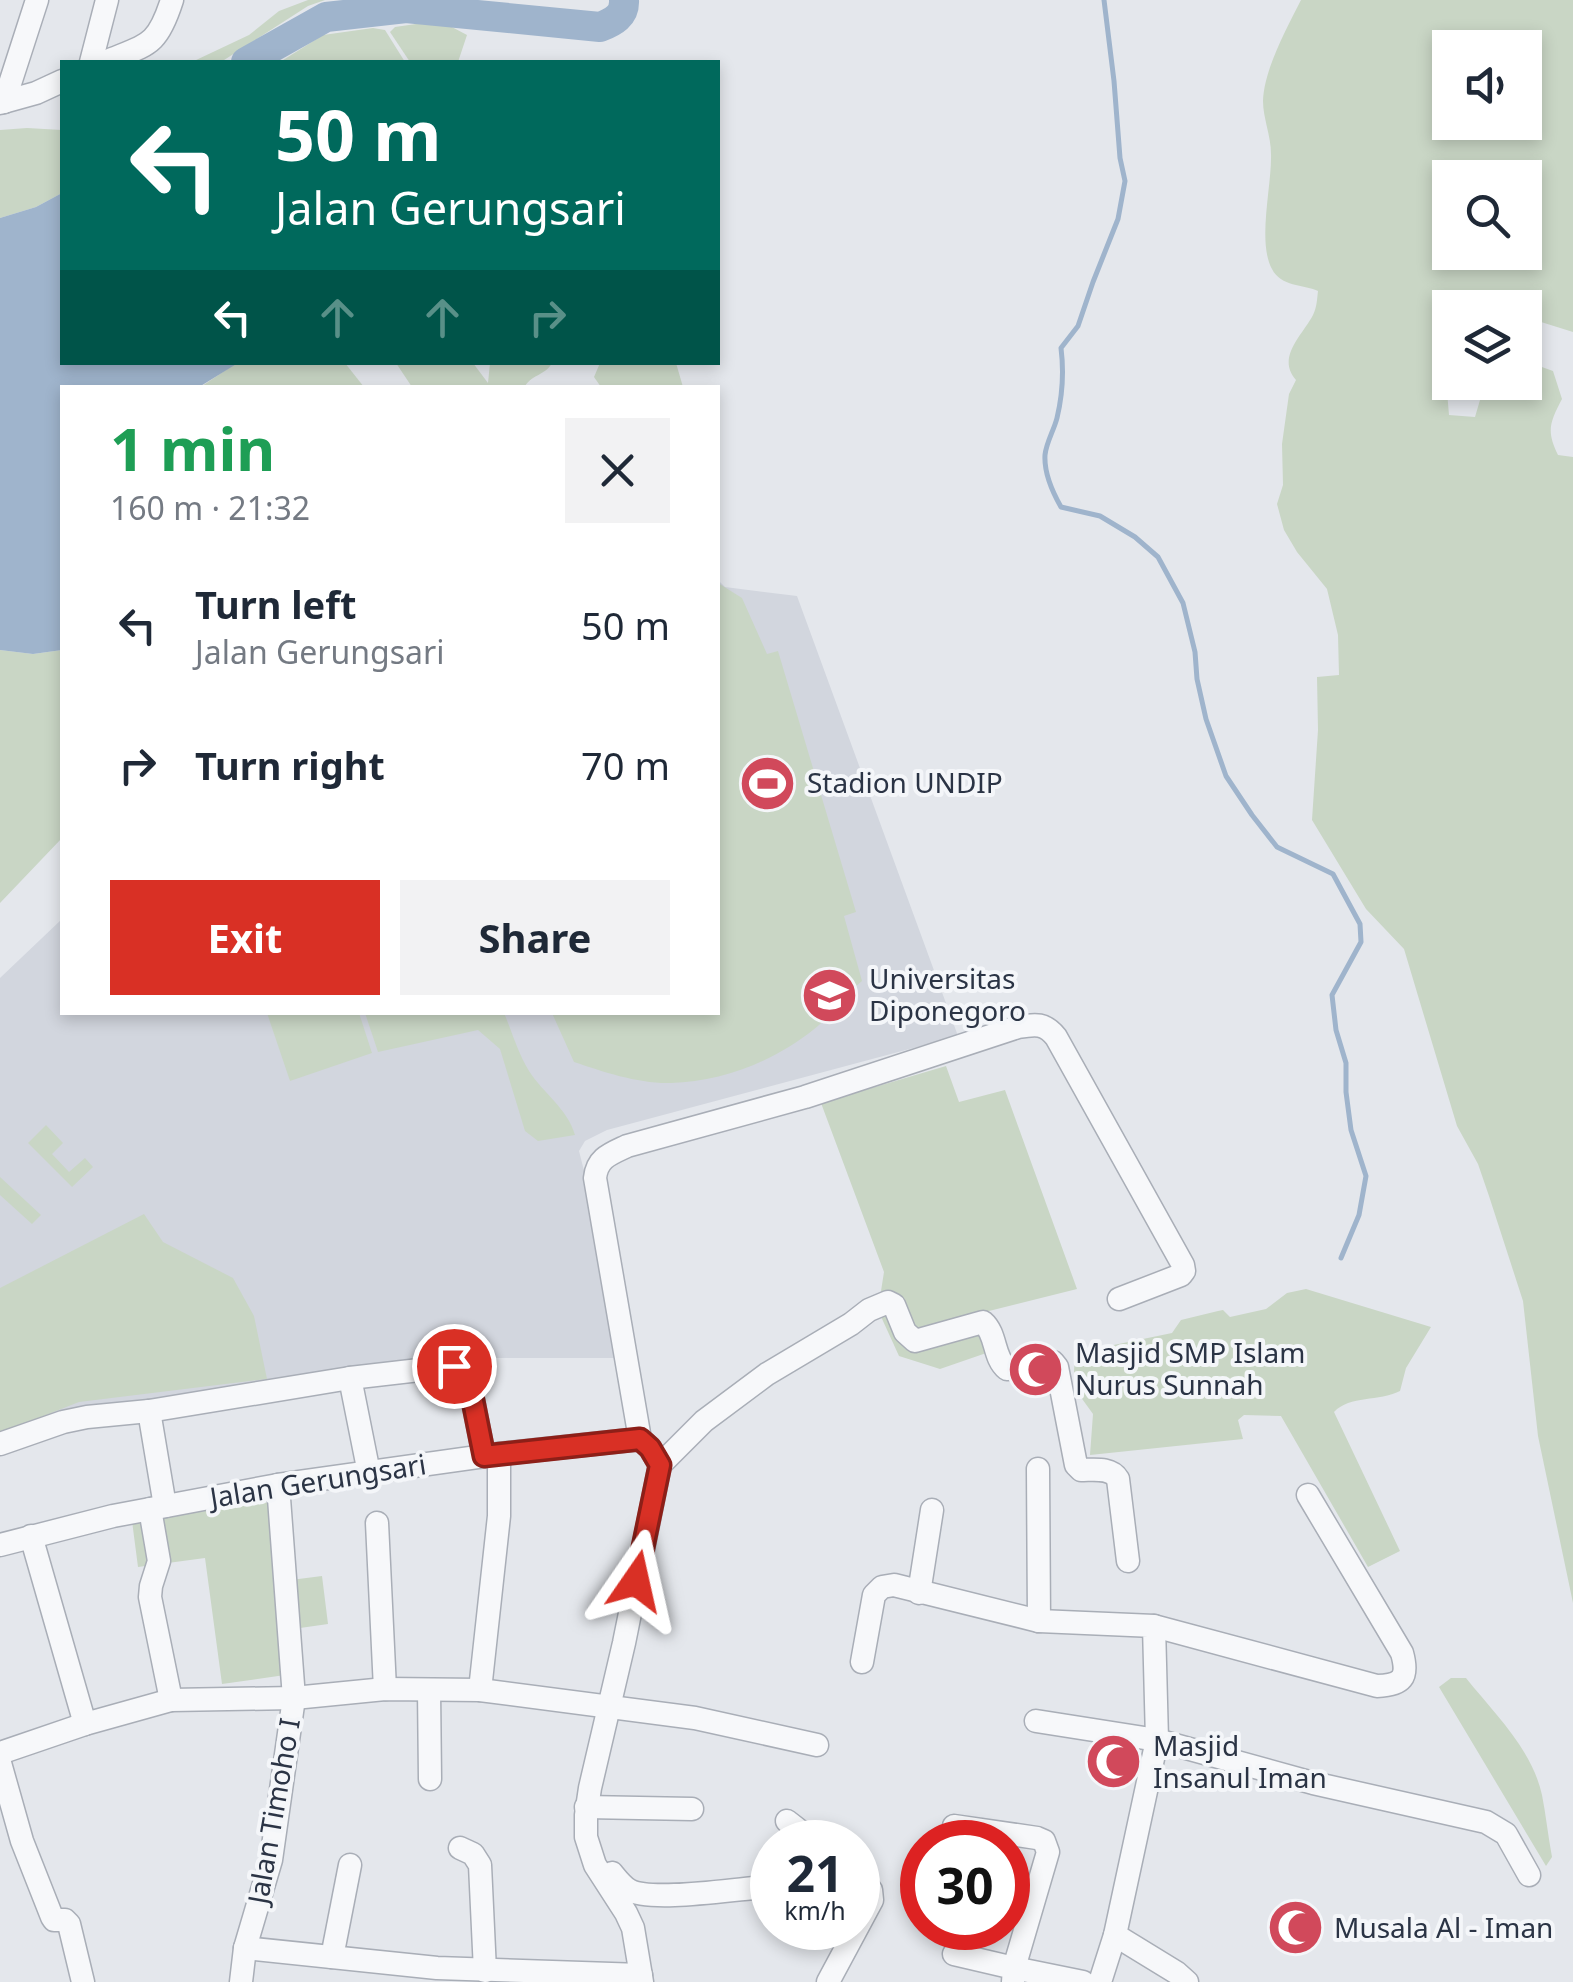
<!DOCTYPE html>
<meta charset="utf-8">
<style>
:root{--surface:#fff;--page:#f2f2f3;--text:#1f2937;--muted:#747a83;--accent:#d93025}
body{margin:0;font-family:"Noto Sans",sans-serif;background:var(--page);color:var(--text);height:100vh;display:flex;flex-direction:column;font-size:38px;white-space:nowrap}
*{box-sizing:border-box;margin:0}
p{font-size:32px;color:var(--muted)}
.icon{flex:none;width:55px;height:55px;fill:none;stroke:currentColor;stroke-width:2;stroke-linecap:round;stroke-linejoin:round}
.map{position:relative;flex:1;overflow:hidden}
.panel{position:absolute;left:60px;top:385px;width:660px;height:630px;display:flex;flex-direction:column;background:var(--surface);border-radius:0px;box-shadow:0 5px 15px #0003}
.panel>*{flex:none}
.banner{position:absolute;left:60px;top:60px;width:660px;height:305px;border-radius:0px;box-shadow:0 5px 15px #0003;background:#00695c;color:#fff;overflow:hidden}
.controls{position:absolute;left:1432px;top:30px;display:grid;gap:20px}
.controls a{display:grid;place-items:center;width:110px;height:110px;border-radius:0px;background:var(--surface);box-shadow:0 5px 15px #0003;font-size:50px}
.speed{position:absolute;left:750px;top:1820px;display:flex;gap:20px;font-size:50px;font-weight:700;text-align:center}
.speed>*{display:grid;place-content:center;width:130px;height:130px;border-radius:50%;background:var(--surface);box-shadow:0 5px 15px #0003;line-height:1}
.speed small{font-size:25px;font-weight:400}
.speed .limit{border:15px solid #d22;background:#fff;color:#111}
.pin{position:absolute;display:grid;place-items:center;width:85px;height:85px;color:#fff;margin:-42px;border:5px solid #fff;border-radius:50%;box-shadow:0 2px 10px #0007}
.me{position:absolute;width:110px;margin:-55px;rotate:11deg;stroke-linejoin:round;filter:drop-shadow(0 0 8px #0008)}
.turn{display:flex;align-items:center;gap:35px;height:210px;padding:0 50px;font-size:45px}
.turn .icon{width:130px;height:130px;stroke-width:2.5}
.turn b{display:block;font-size:70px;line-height:85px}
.lanes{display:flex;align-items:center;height:95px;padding:0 50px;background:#0003;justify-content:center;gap:50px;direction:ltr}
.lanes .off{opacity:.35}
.round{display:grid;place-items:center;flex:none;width:105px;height:105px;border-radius:0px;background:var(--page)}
.overview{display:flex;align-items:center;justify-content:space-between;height:170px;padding:0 50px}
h1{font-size:60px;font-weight:700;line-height:75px;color:#1e9e55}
.cta{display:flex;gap:20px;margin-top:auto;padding:20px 50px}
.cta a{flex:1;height:115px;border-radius:0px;background:var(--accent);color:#fff;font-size:40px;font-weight:700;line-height:115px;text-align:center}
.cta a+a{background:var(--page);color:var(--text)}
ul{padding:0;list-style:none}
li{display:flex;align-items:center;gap:30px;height:140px;padding:0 50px}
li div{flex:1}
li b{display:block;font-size:38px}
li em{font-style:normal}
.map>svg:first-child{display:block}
</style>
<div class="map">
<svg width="1573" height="1982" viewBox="0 0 1573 1982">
<rect width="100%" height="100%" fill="#e4e7ec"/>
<!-- built -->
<polygon fill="#d2d6de" points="718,580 725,587 797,596 958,1036 607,1130 585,1141 579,1151 600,1234 615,1358 463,1358 0,1440 0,978 62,919 62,1012 718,1012"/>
<!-- green -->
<g fill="#c9d6c5" fill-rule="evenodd">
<polygon points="308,0 325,0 308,6 221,62 194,61 249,35 279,11"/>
<path d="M1301,0h272v332l-48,-15v-9l-33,-1 -16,-4 -13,1 -3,3 -10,1v9l-9,3 8,95 26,2 10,-34 40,-1v-21l28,10 9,28c-12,23 -16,32 -4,56l15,2v1146l-35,-167 -15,-135 -34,-105 -11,-32 -21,-38 -53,-177 -38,-40 -54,-89 6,-90 -1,-53 22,-2 -1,-40 -11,-46 -30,-37 -13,-22 -7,-26 6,-19 -1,-41 7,-50 7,-14c-20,-23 6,-44 17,-65 4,-8 4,-16 5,-24 -15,-7 -37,-4 -46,-22 -15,-27 0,-84 -1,-115 0,-18 -8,-36 -8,-53 1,-32 24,-73 38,-101zM1450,48h75v74h-75zM1450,178h75v74h-75z"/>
<polygon points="430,22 450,26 467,35 458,62 410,62 390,32 395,27"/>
<polygon points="373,28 385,30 405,62 280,62 323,35"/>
<polygon points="27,128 62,130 62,193 36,207 0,218 0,130"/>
<polygon points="238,362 345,363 364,387 199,388"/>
<path d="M396,363h77l15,20 2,-20h62c-6,12 -22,12 -28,25l-112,-1z"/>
<polygon points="600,363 676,363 683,387 601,387 594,377"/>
<path d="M718,583l24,15 25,56 11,-3 78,261 -12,4 18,65c-18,15 -30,34 -49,49 -39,31 -91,52 -142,53 -32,1 -67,-11 -97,-21l-22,-49 166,-1z"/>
<polygon points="0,650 33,654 62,650 62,838 0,903"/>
<polygon points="267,1013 359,1013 372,1053 290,1081"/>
<path d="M365,1013h139c8,19 14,40 25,58 14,22 39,38 46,64l-37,6 -13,-10 -25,-82 -22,-19 -100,22z"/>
<polygon points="946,1066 959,1102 1005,1090 1077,1289 985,1312 995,1350 940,1369 899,1356 878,1310 884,1272 821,1103"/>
<polygon points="46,1125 63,1143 52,1154 69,1172 85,1158 93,1167 72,1187 28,1143"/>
<polygon points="0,1177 41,1215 32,1224 0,1195"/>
<polygon points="144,1214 163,1242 233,1278 254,1316 267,1379 79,1402 0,1433 0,1288"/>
<path d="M1306,1289l125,38 -25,41 -6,23c-21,11 -50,4 -66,21l66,139 -32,16 -87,-151 -37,-1 -6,5 5,19 -153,16 3,-41 -13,-18 -6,-24 1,-19 97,-20 9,-13 37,-9 5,-1 7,7 36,-8 21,-16z"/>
<polygon points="271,1502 283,1581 322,1576 328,1624 279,1631 285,1675 222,1684 205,1558 138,1567 132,1521"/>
<path d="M1451,1678h15c28,35 66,71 76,117 4,20 6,41 10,62l-6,9 -107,-179z"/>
</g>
<!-- water -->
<polygon fill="#9fb4cc" points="62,193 62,362 238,363 199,387 62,388 62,650 33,654 0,650 0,218 36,207"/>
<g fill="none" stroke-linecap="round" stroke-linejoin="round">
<!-- stream -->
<path stroke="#9fb4cc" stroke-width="5" d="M1104,0l10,81 6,77 5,23 -7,38 -25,63 -15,44 -17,22c3,24 2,45 -4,70 -3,12 -11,25 -12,37 -1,17 8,38 16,52l39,9 35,21 23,20 25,46 12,49 2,27 9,40 20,57 26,39 25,32 56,27 27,50 1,18 -29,53 4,35 10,33v29l5,38 15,46 -7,39 -18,43"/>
<!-- river -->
<path stroke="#9fb4cc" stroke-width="30" d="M246,62l80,-45 80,-9 194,19c13,-5 25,-11 24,-27"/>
<defs>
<g id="minor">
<polyline points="91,62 107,0"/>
<path d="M105,62c43,-18 52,-15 67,-62"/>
<polyline points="4,102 37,0"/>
<polyline points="0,103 36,93 62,81"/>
<polyline points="350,1378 454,1366 462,1367 468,1375 484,1456"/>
<polyline points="149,1411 165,1506"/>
<polyline points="0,1444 63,1422 87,1417 149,1411 350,1378 369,1473"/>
<path d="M660,1465l-10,-17 -10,-9 -45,-261c2,-20 15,-24 32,-32l178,-49 213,-70c18,-3 27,-4 38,10l127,228 1,6 -3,4 -62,24"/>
<path d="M660,1465l44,-44 63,-47 84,-50 18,-14 19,-8 6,3 11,27 10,9 68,-19c14,12 10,36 24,47l39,-9 7,2 4,5 19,98 5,5c13,0 30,-3 37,9l10,82"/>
<polyline points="1038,1469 1039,1621"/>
<polyline points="150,1509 159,1561 151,1586 150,1597 171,1700"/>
<polyline points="377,1523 385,1689"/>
<polyline points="31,1536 85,1724"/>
<polyline points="0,1545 113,1516 278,1485 499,1454 640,1439"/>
<polyline points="919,1593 932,1510"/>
<path d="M1154,1626l223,60c25,-1 32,-8 25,-33l-94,-158"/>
<polyline points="862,1662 874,1595 882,1587 894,1585 1039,1621 1154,1626 1157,1740 1115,1935 1177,1973 1187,1982"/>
<polyline points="429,1690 430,1779"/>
<polyline points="480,1690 499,1516 499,1454"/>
<polyline points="1036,1721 1157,1740 1313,1783 1486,1822 1506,1834 1529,1875"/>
<polyline points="0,1753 85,1724 171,1700 294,1698 385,1689 480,1690 695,1718 817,1745"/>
<polyline points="0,1763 22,1841 52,1917 54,1920 65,1920 69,1924 83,1982"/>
<polyline points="586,1807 692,1809"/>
<polyline points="787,1821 814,1842"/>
<polyline points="954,1826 1037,1838 1044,1841 1048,1852 1014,1968 1083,1982"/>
<polyline points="460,1848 473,1854 480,1865 485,1971"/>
<path d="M612,1873c5,6 10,13 17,17 21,12 99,0 126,-2"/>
<polyline points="1008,1893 1033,1901"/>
<polyline points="245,1948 437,1968 641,1975"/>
<polyline points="954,1954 1014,1968 1013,1982"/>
<polyline points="332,1957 350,1865"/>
<polyline points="241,1982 245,1948 271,1860 294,1698 278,1485"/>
<polyline points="642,1982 633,1928 626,1913 595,1865 586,1837 586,1815 590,1788 624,1643 660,1465"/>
<polyline points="828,1982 872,1900 871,1890 858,1876"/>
<polyline points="1100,1982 1115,1935"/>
</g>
</defs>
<!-- minor casing -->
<use href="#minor" stroke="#a9aeb7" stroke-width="25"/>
<!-- minor -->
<use href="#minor" stroke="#f7f8fa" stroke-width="22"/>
</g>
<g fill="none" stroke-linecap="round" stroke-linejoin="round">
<defs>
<polyline id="route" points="454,1366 462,1367 468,1376 484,1456 640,1439 650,1448 660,1465 636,1581"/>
</defs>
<!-- route casing -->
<use href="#route" stroke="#8d1f18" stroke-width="25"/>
<!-- route -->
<use href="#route" stroke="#d93025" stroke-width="18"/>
</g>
<!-- icons -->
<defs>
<symbol id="stadium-disc" viewBox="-11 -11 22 22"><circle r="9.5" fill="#d1495b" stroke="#f4f6f9"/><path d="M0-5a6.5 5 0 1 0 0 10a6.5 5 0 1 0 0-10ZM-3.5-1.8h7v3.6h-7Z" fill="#fff"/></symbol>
<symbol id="university-disc" viewBox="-11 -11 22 22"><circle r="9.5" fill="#d1495b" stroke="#f4f6f9"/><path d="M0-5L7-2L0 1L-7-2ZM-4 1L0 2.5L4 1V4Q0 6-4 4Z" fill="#fff"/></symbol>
<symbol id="mosque-disc" viewBox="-11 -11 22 22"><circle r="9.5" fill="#d1495b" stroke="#f4f6f9"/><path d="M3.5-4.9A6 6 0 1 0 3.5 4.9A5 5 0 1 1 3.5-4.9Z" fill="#fff"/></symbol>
</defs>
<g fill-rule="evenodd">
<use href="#stadium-disc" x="736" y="752" width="63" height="63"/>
<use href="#university-disc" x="798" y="964" width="63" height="63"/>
<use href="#mosque-disc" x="1004" y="1338" width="63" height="63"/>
<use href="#mosque-disc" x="1082" y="1730" width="63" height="63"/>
<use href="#mosque-disc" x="1264" y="1896" width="63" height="63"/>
</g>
<g text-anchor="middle" stroke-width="8" stroke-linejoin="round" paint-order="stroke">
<!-- poi labels -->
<g font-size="28" fill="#2b3445" stroke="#f4f6f9" text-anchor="start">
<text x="807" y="793">Stadion UNDIP</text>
<text x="869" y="989">Universitas<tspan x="869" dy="32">Diponegoro</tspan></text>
<text x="1075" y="1363">Masjid SMP Islam<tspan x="1075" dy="32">Nurus Sunnah</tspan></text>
<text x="1153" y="1756">Masjid<tspan x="1153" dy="32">Insanul Iman</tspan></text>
<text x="1334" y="1938">Musala Al - Iman</text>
</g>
<!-- street labels -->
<g font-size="28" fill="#2b3445" stroke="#f4f6f9">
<text transform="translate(318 1481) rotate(-9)" y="10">Jalan Gerungsari</text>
<text transform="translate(274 1811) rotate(-80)" y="10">Jalan Timoho I</text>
</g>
</g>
</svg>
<div class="controls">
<a><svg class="icon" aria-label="sound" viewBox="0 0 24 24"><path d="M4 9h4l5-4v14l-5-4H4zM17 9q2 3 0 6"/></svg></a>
<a><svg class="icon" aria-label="search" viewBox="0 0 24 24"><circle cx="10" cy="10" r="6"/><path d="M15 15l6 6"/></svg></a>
<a><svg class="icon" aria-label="layers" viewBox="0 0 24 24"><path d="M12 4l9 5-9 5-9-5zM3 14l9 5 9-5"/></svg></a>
</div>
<div class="speed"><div>21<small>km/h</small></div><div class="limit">30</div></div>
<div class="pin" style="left:454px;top:1366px;background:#d93025"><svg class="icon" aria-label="arrive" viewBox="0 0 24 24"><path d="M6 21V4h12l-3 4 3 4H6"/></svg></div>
<svg class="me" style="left:636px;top:1581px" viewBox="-20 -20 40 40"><path d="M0-17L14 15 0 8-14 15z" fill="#d93025" stroke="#fff" stroke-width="4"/></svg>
<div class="banner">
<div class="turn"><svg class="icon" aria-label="left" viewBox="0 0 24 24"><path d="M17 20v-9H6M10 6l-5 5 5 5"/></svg><div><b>50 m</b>Jalan Gerungsari</div></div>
<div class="lanes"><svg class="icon" aria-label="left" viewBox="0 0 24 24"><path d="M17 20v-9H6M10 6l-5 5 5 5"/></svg><svg class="icon off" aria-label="ahead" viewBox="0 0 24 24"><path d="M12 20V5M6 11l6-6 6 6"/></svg><svg class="icon off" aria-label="ahead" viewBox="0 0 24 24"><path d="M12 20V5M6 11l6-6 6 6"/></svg><svg class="icon off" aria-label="right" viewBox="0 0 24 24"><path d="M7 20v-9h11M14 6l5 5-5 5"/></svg></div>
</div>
<section class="panel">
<div class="overview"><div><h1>1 min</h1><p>160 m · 21:32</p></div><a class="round"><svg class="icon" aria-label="close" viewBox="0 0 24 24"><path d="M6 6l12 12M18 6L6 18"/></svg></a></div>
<ul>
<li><svg class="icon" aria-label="left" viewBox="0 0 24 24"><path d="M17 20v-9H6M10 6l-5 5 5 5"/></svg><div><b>Turn left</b><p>Jalan Gerungsari</p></div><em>50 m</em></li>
<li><svg class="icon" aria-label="right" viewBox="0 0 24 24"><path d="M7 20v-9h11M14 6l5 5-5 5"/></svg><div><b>Turn right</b></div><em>70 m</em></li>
</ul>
<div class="cta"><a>Exit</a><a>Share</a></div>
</section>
</div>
